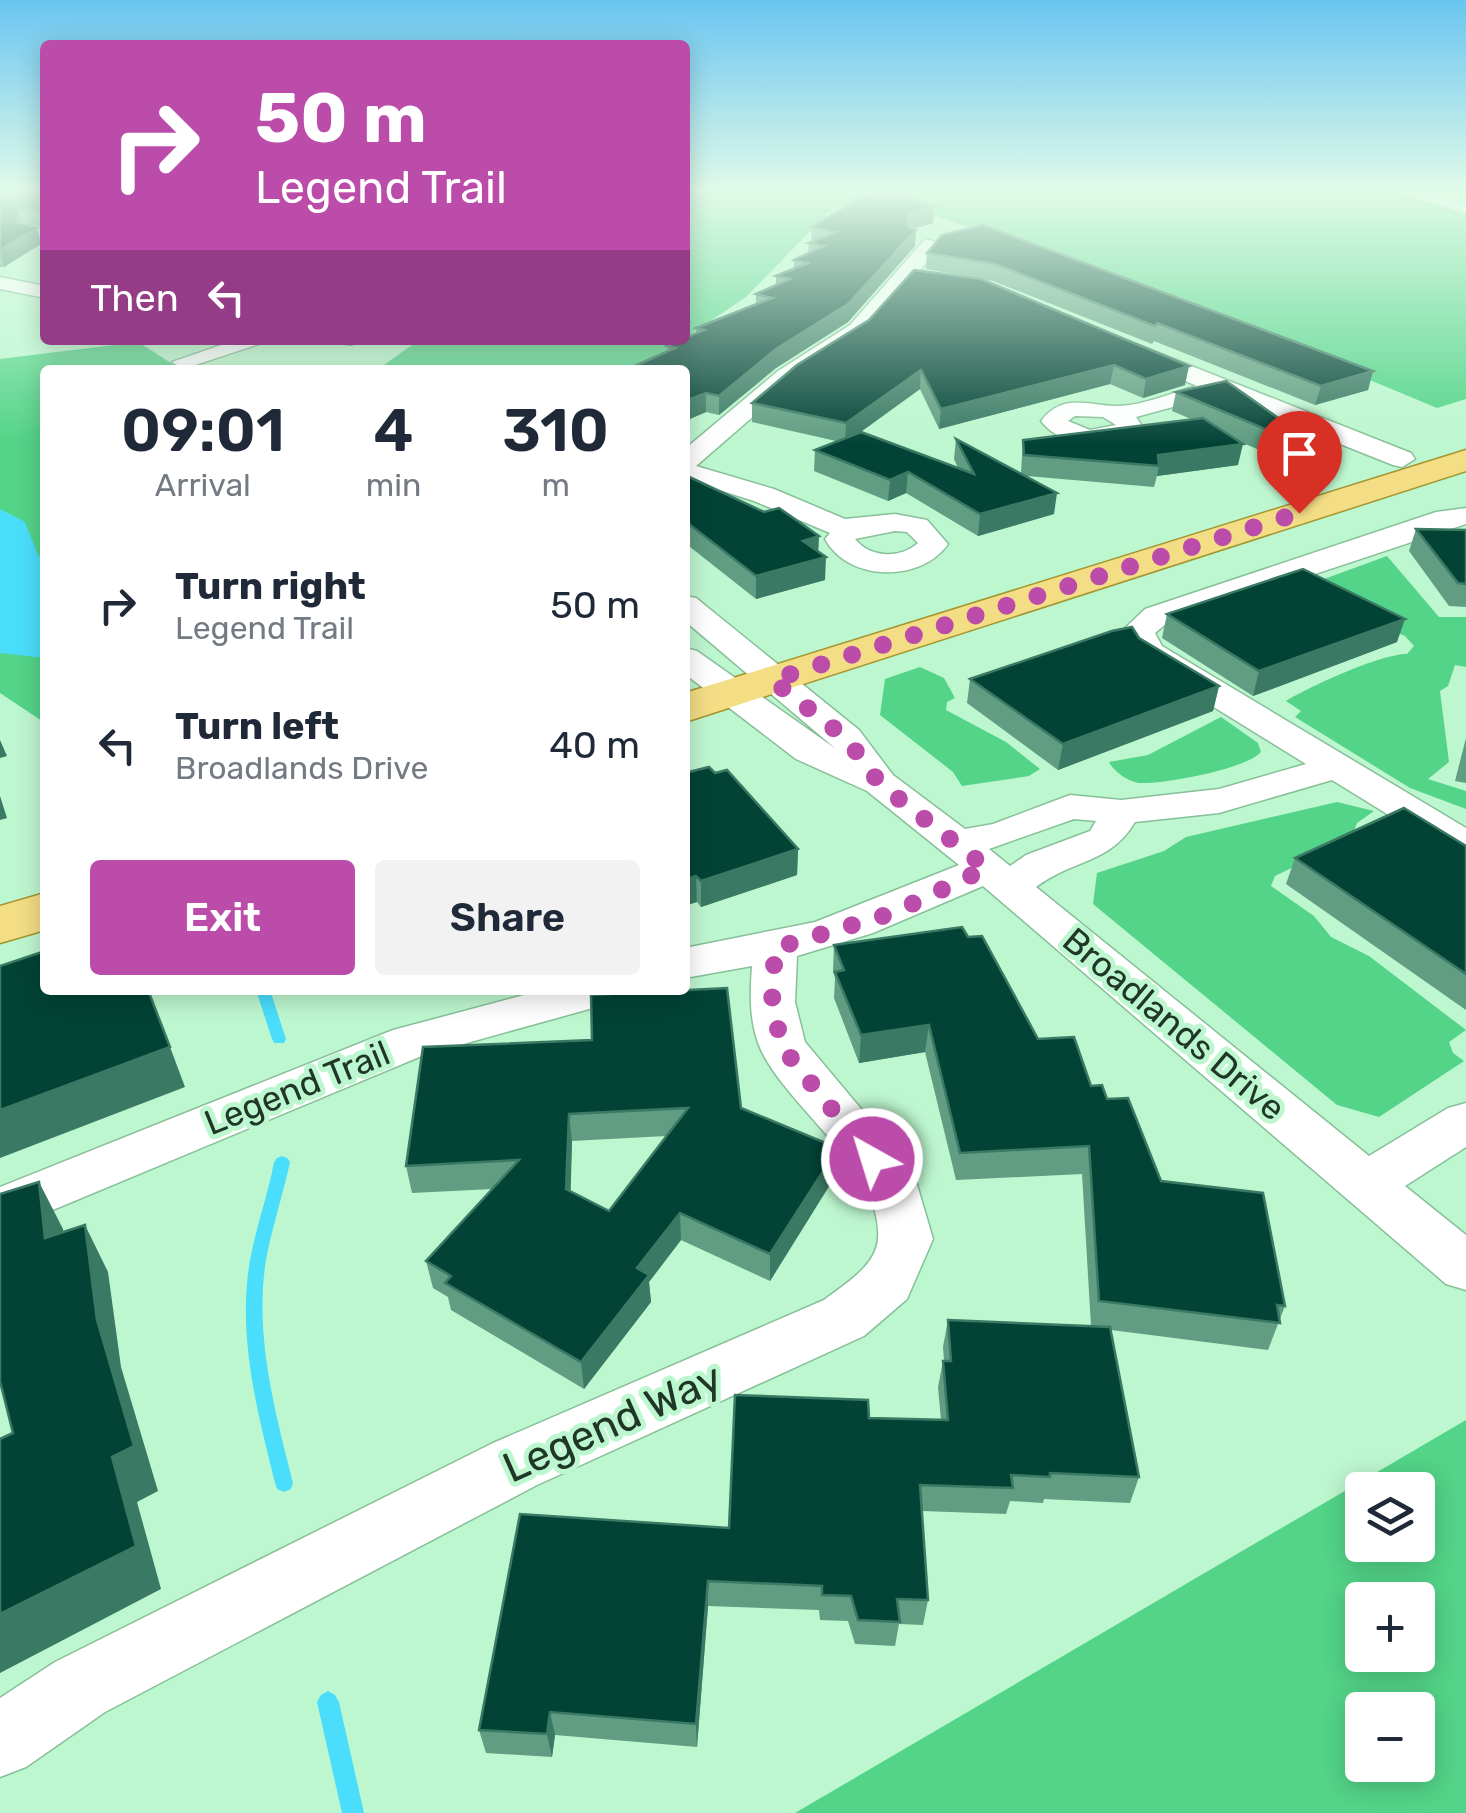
<!DOCTYPE html>
<meta charset="utf-8">
<style>
:root{--surface:#fff;--page:#f2f2f3;--text:#1f2937;--muted:#747a83;--accent:#bb4ca9}
body{margin:0;font-family:Rubik,sans-serif;background:var(--page);color:var(--text);height:100vh;display:flex;flex-direction:column;font-size:38px;white-space:nowrap}
*{box-sizing:border-box;margin:0}
p{font-size:32px;color:var(--muted)}
.icon{flex:none;width:55px;height:55px;fill:none;stroke:currentColor;stroke-width:2;stroke-linecap:round;stroke-linejoin:round}
.map{position:relative;flex:1;overflow:hidden}
.sheet{position:absolute;left:40px;top:365px;width:650px;height:630px;display:flex;flex-direction:column;background:var(--surface);border-radius:10px;box-shadow:0 5px 25px #0003}
.sheet>*{flex:none}
.top-card{position:absolute;left:40px;top:40px;width:650px;height:305px;border-radius:10px;box-shadow:0 5px 25px #0003;background:#bb4ca9;color:#fff;overflow:hidden}
.tools{position:absolute;left:1345px;top:1472px;display:grid;gap:20px}
.tools a{display:grid;place-items:center;width:90px;height:90px;border-radius:10px;background:var(--surface);box-shadow:0 5px 25px #0003;font-size:50px}
.pin{position:absolute;display:grid;place-items:center;width:85px;height:85px;color:#fff;margin:-102px -42px;border-radius:50% 50% 50% 0;rotate:-45deg;box-shadow:0 0 10px #0007}
.pin .icon{rotate:45deg}
.me{position:absolute;width:110px;margin:-55px;rotate:321deg;stroke-linejoin:round;filter:drop-shadow(0 0 8px #0008)}
.turn{display:flex;align-items:center;gap:35px;height:210px;padding:0 50px;font-size:45px}
.turn .icon{width:130px;height:130px;stroke-width:2.5}
.turn b{display:block;font-size:70px;line-height:85px}
.then{display:flex;align-items:center;height:95px;padding:0 50px;background:#0003;gap:20px;font-size:38px}
.eta{display:flex;justify-content:space-evenly;align-items:center;height:170px;text-align:center}
.eta b{font-size:60px;font-weight:600;line-height:70px}
.action{display:flex;gap:20px;margin-top:auto;padding:20px 50px}
.action a{flex:1;height:115px;border-radius:10px;background:var(--accent);color:#fff;font-size:40px;font-weight:600;line-height:115px;text-align:center}
.action a+a{background:var(--page);color:var(--text)}
ul{padding:0;list-style:none}
li{display:flex;align-items:center;gap:30px;height:140px;padding:0 50px}
li div{flex:1}
li b{display:block;font-size:38px}
li em{font-style:normal}
.map>svg:first-child{display:block}
</style>
<div class="map">
<svg width="1466" height="1813" viewBox="0 0 1466 1813">
<rect width="100%" height="100%" fill="#bdf7cf"/>
<!-- green -->
<g fill="#53d488" fill-rule="evenodd">
<polygon points="685,190 1388,190 1466,211 1466,399 1437,408 1288,346 894,200 845,206 828,213 746,297 685,338"/>
<polygon points="419,340 682,340 636,370 377,370"/>
<polygon points="138,342 182,370 45,370 45,723 0,693 0,359"/>
<path d="M1387,556l52,61h27v50l-11,-2 -7,21 -8,5 9,71 -21,17 38,12v18l-56,-21 -115,-71 6,-6 -15,-10c25,-15 94,-47 121,-47l7,-8 -9,-10 -54,-23 -35,-31z"/>
<polygon points="920,667 944,678 955,698 947,702 946,710 1006,742 1040,769 1029,776 962,786 953,772 880,715 885,679"/>
<path d="M1221,717l37,26 3,9c-15,17 -96,32 -121,31 -11,-1 -26,-11 -31,-21l39,-7z"/>
<polygon points="1337,802 1374,811 1357,823 1351,839 1275,876 1271,886 1314,916 1331,937 1369,956 1466,1030 1449,1042 1453,1053 1464,1061 1379,1117 1337,1105 1093,904 1097,873 1164,851 1186,837"/>
<path d="M1466,1420v393h-671zM1362,1490h56v55h-56zM1362,1600h56v55h-56zM1362,1710h56v55h-56z"/>
</g>
<!-- water -->
<polygon fill="#4adefc" points="0,509 25,522 38,555 45,560 45,658 0,653"/>
<g fill="none" stroke-linecap="round" stroke-linejoin="round">
<!-- stream -->
<g fill="#4adefc" fill-rule="evenodd">
<polygon points="256,990 270,990 286,1039 284,1043 274,1043 272,1039"/>
<path d="M282,1156l5,2 3,4c-7,33 -18,65 -24,98 -12,75 9,151 27,223l-2,6 -7,3 -7,-3 -2,-6c-18,-72 -38,-148 -25,-223 6,-33 18,-65 24,-98l3,-4z"/>
<polygon points="328,1691 335,1695 339,1702 364,1813 342,1813 317,1702 321,1695"/>
</g>
<defs>
<g id="minor">
<polygon points="1391,190 1419,190 1466,203 1466,213"/>
<path d="M925,239l16,4 -51,67 -24,25 -72,46 -98,85 78,23 71,30 50,-5 32,6 21,24c-27,39 -100,38 -123,-5l5,-6 -76,-32 -69,-22v-30l93,-78 72,-46zM895,531l12,1 11,11c-18,16 -48,15 -63,-4z"/>
<polygon points="0,277 45,286 45,298 0,289"/>
<polygon points="236,340 271,340 183,369 172,362"/>
<path d="M1136,344l275,109 4,6 -13,8 -9,-2 -176,-70 -81,22 7,10c-24,29 -81,22 -102,-6 23,-30 49,-14 79,-15 25,-1 53,-14 77,-20l-69,-30 -3,-5zM1075,416l28,1 13,8 -26,5 -22,-9z"/>
<path d="M1466,508v16l-299,99 -12,10 7,13 304,182v29l-14,-3 -120,-74 -113,33 -84,9c-25,42 -62,37 -99,65l333,269 79,-48 18,-5v44l-61,39 61,49v55l-20,-6 -463,-398 -110,47 -76,23 -2,46 10,40 108,129 20,68 -26,60 -43,37 -327,149 -432,227 -79,55 -26,10v-79l55,-36 438,-219 331,-143c19,-15 53,-34 54,-62 5,-67 -90,-130 -117,-188 -12,-26 -11,-56 -9,-84l-67,12v-30l130,-26 144,-57 -92,-74 -71,-32 -111,-85v-26l12,3 139,98 -151,-128v-25l11,2 163,132 34,45 72,54 28,-5 77,-29 51,5 98,-11 87,-25 -170,-105 -14,-28 23,-22 291,-97zM1074,819l22,2 -6,10 -64,24 -16,11 -21,-17z"/>
<polygon points="543,990 625,990 618,1001 424,1055 0,1232 0,1187 393,1030"/>
</g>
<g id="major">
<polygon points="1466,450 1466,471 685,722 685,693"/>
<polygon points="45,893 45,930 0,943 0,906"/>
</g>
</defs>
<!-- minor casing -->
<use href="#minor" stroke="#87bf99" stroke-width="3"/>
<!-- major casing -->
<use href="#major" stroke="#a49530" stroke-width="3"/>
<!-- minor -->
<use href="#minor" fill="#fff" fill-rule="evenodd"/>
<!-- major -->
<use href="#major" fill="#f3dd85" fill-rule="evenodd"/>
</g>
<!-- wall -->
<g fill="#609d82" fill-rule="evenodd">
<polygon points="0,190 45,190 45,227 28,225 37,228 41,244 4,267 0,267"/>
<polygon points="934,207 933,223 913,229 915,246 848,322 776,368 719,415 706,412 685,421 685,370 637,370 637,365 667,352 667,346 696,333 696,328 756,304 756,294 776,286 776,276 794,269 794,260 808,253 809,243 811,242 812,227"/>
<polygon points="942,235 1373,371 1368,390 1315,405 1154,341 1152,344 993,281 926,269 927,253"/>
<polygon points="914,270 1185,385 1143,398 1110,384 939,429 920,389 861,432 958,468 954,459 956,439 1021,473 1023,440 1191,419 1172,411 1176,392 1284,422 1279,442 1271,455 1236,440 1238,465 1157,476 1154,487 1027,476 1054,514 978,536 906,493 888,501 814,471 815,450 836,441 752,422 752,403 869,320"/>
<polygon points="303,340 360,340 352,346"/>
<polygon points="685,475 818,551 825,580 756,599 685,543"/>
<polygon points="1416,529 1466,530 1466,607 1449,606 1409,551"/>
<polygon points="1167,614 1397,642 1253,696 1162,638"/>
<polygon points="1139,638 1219,686 1213,711 1058,770 967,703 970,679"/>
<polygon points="1466,738 1466,783 1455,781"/>
<polygon points="685,773 798,849 797,875 701,907 697,902"/>
<polygon points="1466,846 1466,1010 1286,884 1295,858"/>
<polygon points="968,937 1038,1039 1107,1099 1161,1181 1285,1306 1268,1350 1111,1330 1139,1477 1130,1503 1044,1499 1043,1503 1010,1501 1006,1514 922,1511 928,1600 923,1625 899,1624 895,1646 855,1644 848,1621 820,1620 819,1610 708,1606 697,1747 555,1735 552,1757 486,1753 479,1730 729,1528 869,1418 941,1420 938,1387 943,1361 944,1361 943,1347 948,1320 1091,1326 1082,1174 956,1180 925,1052 859,1063 834,998 835,978 833,972 834,945"/>
<path d="M423,1047l318,61 97,40 -2,27 -66,106 -89,-41 -32,42 2,20 -67,87 -133,-79 -3,-13 -15,-9 -7,-27 66,-72 -80,4 -6,-27zM666,1136l-57,75 -39,-20 2,-50z"/>
</g>
<!-- shaded-wall -->
<g fill="#3a7964">
<polygon points="934,207 933,223 907,231 908,215"/>
<polygon points="18,209 23,225 37,228 41,244 4,267 0,250 18,222"/>
<polygon points="916,230 915,246 848,322 776,368 719,415 719,396"/>
<polygon points="1114,365 1110,384 939,429 941,409"/>
<polygon points="1189,366 1185,385 1143,398 1146,379"/>
<polygon points="921,370 920,389 845,443 846,423"/>
<polygon points="1373,371 1368,390 1315,405 1321,386"/>
<polygon points="706,393 706,412 685,421 685,401"/>
<polygon points="1284,422 1279,442 1271,455 1277,434"/>
<polygon points="1243,444 1238,465 1157,476 1159,466 1158,455"/>
<polygon points="908,472 906,493 888,501 890,480"/>
<polygon points="1057,493 1054,514 978,536 980,514"/>
<polygon points="819,536 818,559 803,541"/>
<polygon points="826,557 825,580 756,599 756,576"/>
<polygon points="1405,619 1397,642 1253,696 1259,671"/>
<polygon points="1219,686 1213,711 1058,770 1063,744"/>
<polygon points="0,740 7,756 0,758"/>
<polygon points="0,796 7,818 0,820"/>
<polygon points="798,849 797,875 701,907 701,881"/>
<polygon points="696,876 697,902 685,906 685,880"/>
<polygon points="929,1025 925,1052 859,1063 861,1035"/>
<polygon points="170,1047 185,1087 0,1158 0,1110"/>
<polygon points="569,1114 572,1141 570,1216 566,1189"/>
<polygon points="838,1148 836,1175 770,1281 770,1254"/>
<polygon points="39,1182 63,1229 69,1285 45,1238"/>
<polygon points="680,1213 681,1240 649,1282 651,1302 584,1389 581,1362 637,1268"/>
<polygon points="85,1225 108,1272 121,1367 158,1491 137,1502 161,1589 0,1673 0,1614 112,1457 97,1320"/>
<polygon points="708,1581 708,1606 697,1747 696,1724"/>
<polygon points="550,1712 555,1735 552,1757 547,1734"/>
</g>
<!-- building -->
<g fill="#024336" stroke="#3a7964" stroke-width="2.5" fill-rule="evenodd">
<polygon points="0,190 45,190 45,223 42,211 18,209 18,222 37,228 0,250"/>
<polygon points="892,192 934,207 908,215 908,227 916,230 848,304 776,349 719,396 706,393 685,401 685,370 640,370 645,368 637,365 675,348 667,346 681,340 685,340 685,338 704,330 696,328 772,298 756,294 790,279 776,276 808,263 794,260 824,246 809,243 836,232 812,227 863,196"/>
<polygon points="983,225 1373,371 1321,386 1157,323 1155,326 995,264 927,253 942,235"/>
<polygon points="914,270 981,279 1189,366 1146,379 1114,365 941,409 921,370 846,423 752,403 797,365 869,320"/>
<polygon points="1226,381 1284,422 1277,434 1176,392"/>
<polygon points="1203,418 1243,444 1158,455 1159,466 1024,455 1023,440"/>
<polygon points="861,432 974,474 956,439 1057,493 980,514 908,472 890,480 815,450"/>
<polygon points="685,475 764,512 779,508 819,536 803,541 826,557 756,576 685,521"/>
<polygon points="1416,529 1466,530 1466,584 1458,583"/>
<polygon points="1303,569 1405,619 1259,671 1167,614"/>
<polygon points="1132,627 1139,638 1219,686 1063,744 970,679 1112,631"/>
<polygon points="709,767 715,773 727,770 798,849 701,881 696,876 685,880 685,773"/>
<polygon points="1404,808 1466,846 1466,974 1295,858"/>
<polygon points="962,927 968,937 982,936 1038,1039 1074,1037 1091,1086 1102,1085 1107,1099 1128,1098 1161,1181 1263,1193 1285,1306 1277,1305 1280,1323 1099,1301 1089,1146 960,1153 929,1025 861,1035 835,972 844,970 834,945"/>
<polygon points="45,951 45,990 148,990 170,1047 0,1110 0,966"/>
<path d="M727,988l14,120 97,40 -68,106 -90,-41 -43,55 12,7 -68,87 -136,-79 6,-7 -25,-15 93,-101 -113,6 17,-119 169,-7 -1,-45zM688,1108l-79,103 -43,-22 3,-75z"/>
<polygon points="39,1182 45,1238 85,1225 97,1320 134,1446 112,1457 136,1546 0,1614 0,1439 13,1433 0,1381 0,1194"/>
<polygon points="948,1320 1110,1327 1139,1477 1050,1473 1050,1477 1011,1475 1013,1488 920,1485 928,1600 897,1599 900,1622 858,1620 851,1596 822,1595 822,1586 708,1581 696,1724 550,1712 547,1734 479,1730 520,1514 729,1528 735,1395 868,1400 869,1418 948,1420 943,1361 951,1361"/>
</g>
<!-- sky -->
<linearGradient id="sky" x2="0" y2="1"><stop stop-color="#69c5f0"/><stop offset="0.43" stop-color="#e1fbe9"/><stop offset="1" stop-color="#e1fbe9" stop-opacity="0"/></linearGradient>
<rect width="1466" height="444" fill="url(#sky)"/>
<g fill="none" stroke-linecap="round" stroke-linejoin="round">
<!-- route -->
<polyline stroke="#bb4ca9" stroke-width="18" stroke-dasharray="0 32.4" points="872,1159 782,1047 772,1002 775,948 893,913 987,868 880,784 846,738 772,680 1299,513"/>
</g>
<g text-anchor="middle" stroke-width="10" stroke-linejoin="round" paint-order="stroke">
<!-- street labels -->
<g font-size="35" fill="#203728" stroke="#bdf7cf">
<text transform="translate(1174 1024) rotate(40)" y="12">Broadlands Drive</text>
<text transform="translate(297 1088) rotate(-22)" y="12">Legend Trail</text>
</g>
<!-- near-street labels -->
<g font-size="42" fill="#203728" stroke="#bdf7cf">
<text transform="translate(612 1422) rotate(-24)" y="15">Legend Way</text>
</g>
</g>
</svg>
<div class="tools">
<a><svg class="icon" aria-label="layers" viewBox="0 0 24 24"><path d="M12 4l9 5-9 5-9-5zM3 14l9 5 9-5"/></svg></a>
<a>+</a>
<a>−</a>
</div>
<div class="pin" style="left:1299px;top:513px;background:#d93025"><svg class="icon" aria-label="arrive" viewBox="0 0 24 24"><path d="M6 21V4h12l-3 4 3 4H6"/></svg></div>
<svg class="me" style="left:872px;top:1159px" viewBox="-20 -20 40 40"><circle r="17" fill="#bb4ca9" stroke="#fff" stroke-width="3"/><path d="M0-11L8 9 0 5-8 9z" fill="#fff"/></svg>
<div class="top-card">
<div class="turn"><svg class="icon" aria-label="right" viewBox="0 0 24 24"><path d="M7 20v-9h11M14 6l5 5-5 5"/></svg><div><b>50 m</b>Legend Trail</div></div>
<div class="then">Then<svg class="icon" aria-label="left" viewBox="0 0 24 24"><path d="M17 20v-9H6M10 6l-5 5 5 5"/></svg></div>
</div>
<section class="sheet">
<div class="eta">
<div><b>09:01</b><p>Arrival</p></div>
<div><b>4</b><p>min</p></div>
<div><b>310</b><p>m</p></div>
</div>
<ul>
<li><svg class="icon" aria-label="right" viewBox="0 0 24 24"><path d="M7 20v-9h11M14 6l5 5-5 5"/></svg><div><b>Turn right</b><p>Legend Trail</p></div><em>50 m</em></li>
<li><svg class="icon" aria-label="left" viewBox="0 0 24 24"><path d="M17 20v-9H6M10 6l-5 5 5 5"/></svg><div><b>Turn left</b><p>Broadlands Drive</p></div><em>40 m</em></li>
</ul>
<div class="action"><a>Exit</a><a>Share</a></div>
</section>
</div>
